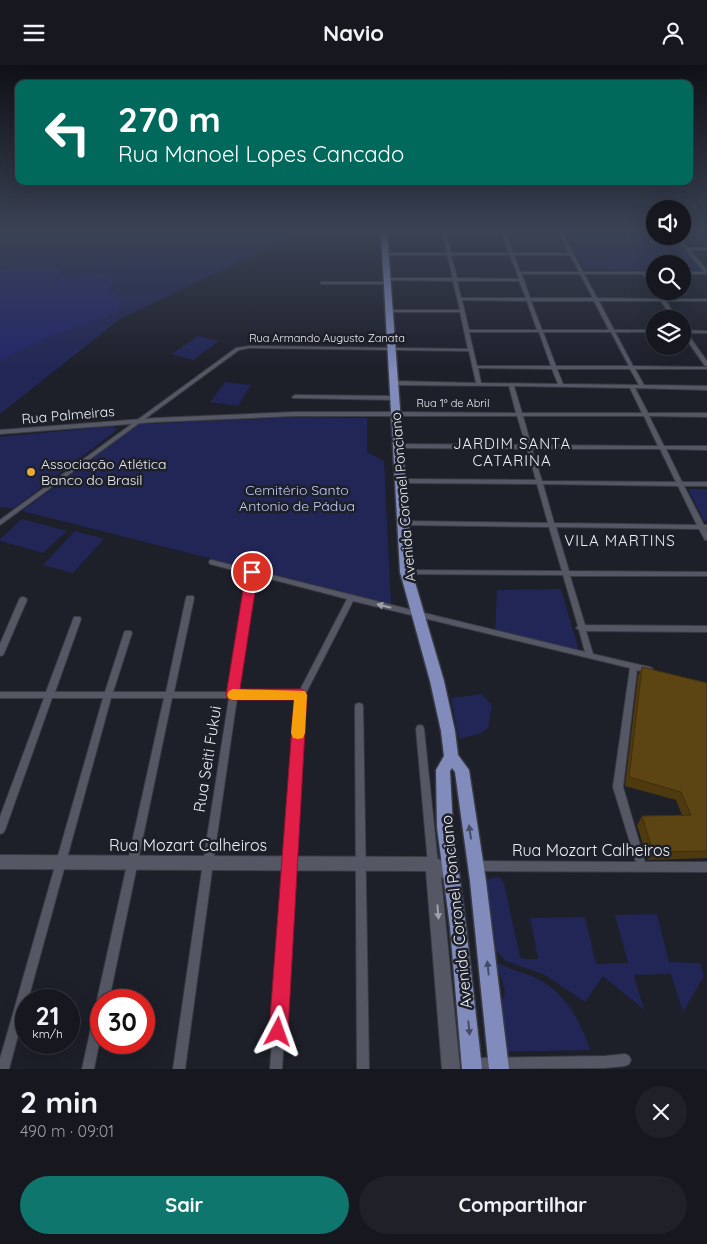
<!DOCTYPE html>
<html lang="pt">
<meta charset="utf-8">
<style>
:root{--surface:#16171f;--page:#1f2028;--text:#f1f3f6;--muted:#9e9fa4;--line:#35363d;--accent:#0f766e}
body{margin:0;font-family:Quicksand,sans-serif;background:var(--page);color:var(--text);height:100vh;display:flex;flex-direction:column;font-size:19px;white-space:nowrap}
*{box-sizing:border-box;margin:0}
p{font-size:16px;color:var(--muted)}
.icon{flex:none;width:28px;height:28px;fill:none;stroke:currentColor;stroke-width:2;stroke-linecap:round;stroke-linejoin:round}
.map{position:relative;height:1004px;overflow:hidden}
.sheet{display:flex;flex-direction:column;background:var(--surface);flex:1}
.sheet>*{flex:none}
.banner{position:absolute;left:15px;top:15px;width:678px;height:105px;border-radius:10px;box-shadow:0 5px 20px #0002,0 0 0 1px var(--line);background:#00695c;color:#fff;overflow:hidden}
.fabs{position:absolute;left:646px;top:135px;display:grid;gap:10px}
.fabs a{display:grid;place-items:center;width:45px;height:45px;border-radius:50%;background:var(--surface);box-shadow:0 5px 20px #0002,0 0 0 1px var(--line);font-size:25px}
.speed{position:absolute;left:15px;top:924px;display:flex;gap:10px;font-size:25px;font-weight:700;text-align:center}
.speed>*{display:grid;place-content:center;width:65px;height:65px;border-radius:50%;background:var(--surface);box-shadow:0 5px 20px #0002,0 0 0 1px var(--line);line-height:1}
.speed small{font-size:12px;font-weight:400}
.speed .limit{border:8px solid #d22;background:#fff;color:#111}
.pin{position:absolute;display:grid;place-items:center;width:42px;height:42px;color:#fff;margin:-21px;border:2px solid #fff;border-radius:50%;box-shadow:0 1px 5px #0007}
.me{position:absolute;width:55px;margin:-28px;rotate:4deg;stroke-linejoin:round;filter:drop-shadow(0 0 4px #0008)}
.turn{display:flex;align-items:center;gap:18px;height:105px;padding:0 20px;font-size:22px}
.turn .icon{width:65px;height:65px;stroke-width:2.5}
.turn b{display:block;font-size:35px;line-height:42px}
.round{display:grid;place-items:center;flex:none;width:52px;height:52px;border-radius:26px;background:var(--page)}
.overview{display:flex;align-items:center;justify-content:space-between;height:85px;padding:0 20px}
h1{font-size:30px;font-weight:700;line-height:38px}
.button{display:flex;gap:10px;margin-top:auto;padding:10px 20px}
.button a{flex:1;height:58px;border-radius:30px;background:var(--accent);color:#fff;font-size:20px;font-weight:700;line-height:58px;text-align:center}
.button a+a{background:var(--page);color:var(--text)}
header{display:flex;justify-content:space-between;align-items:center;height:65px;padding:0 20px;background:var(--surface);font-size:22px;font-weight:700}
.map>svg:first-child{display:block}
</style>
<header><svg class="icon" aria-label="menu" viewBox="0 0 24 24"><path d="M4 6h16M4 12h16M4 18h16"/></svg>Navio<svg class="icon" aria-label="person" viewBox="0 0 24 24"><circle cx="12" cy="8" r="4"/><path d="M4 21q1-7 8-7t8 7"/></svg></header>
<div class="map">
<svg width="707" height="1004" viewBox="0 0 707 1004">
<rect width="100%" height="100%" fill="#1d1f29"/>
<!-- built -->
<polygon fill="#242837" points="505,167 557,167 568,187 512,187"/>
<!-- green -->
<g fill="#212656">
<polygon points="0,167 302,167 120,254 0,349"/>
<polygon points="563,167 655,167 655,171 672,171 701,206 683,206 682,199 655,199 655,206 584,205"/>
<polygon points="198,271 219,276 193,295 172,289"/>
<polygon points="225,317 251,320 238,341 210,337"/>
<polygon points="299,352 367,353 367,387 384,396 391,539 22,446 139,359"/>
<polygon points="113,361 117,365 13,444 0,442 0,372"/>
<polygon points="688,424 707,424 707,456 704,456"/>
<polygon points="22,454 67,466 43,488 0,476 0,474"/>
<polygon points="75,466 104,474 73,508 43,500"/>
<polygon points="561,524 579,586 495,568 497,525"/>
<polygon points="482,629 492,641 488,663 481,668 459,674 451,633"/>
<polygon points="496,812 501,813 504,818 520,892 526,894 538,894 530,853 585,852 596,899 628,898 615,850 657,849 669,897 700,898 704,911 683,947 671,909 634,910 644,945 603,911 585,937 545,910 506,896 492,882 485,815"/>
<path d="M495,896c13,9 29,11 43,18 28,14 43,43 52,71l-89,2 -5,-36 9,-23 -3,-14 -6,-11z"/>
</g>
<!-- water -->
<path fill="#23266c" d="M54,167l4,12 -11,19v5h14l-2,7c13,7 29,-1 43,-2l10,8 -3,8 12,11 -4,12 -72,26 -45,22v-90l20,-4 25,2 11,-24z"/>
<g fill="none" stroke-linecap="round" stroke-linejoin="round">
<!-- stream -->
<g stroke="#23266c" stroke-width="1">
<polyline points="93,209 116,177 129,175 144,167"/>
<polyline points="107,213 135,206 162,188 210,167"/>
</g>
<defs>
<g id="street">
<path d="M442,167h4l5,21h58l-8,-21h4l8,21h56l-11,-21h4l21,40h72v2h-8l8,12v4h-1l-11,-16h-59l13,24 63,1 -5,-8h4l5,8h43v2h-41l11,18h-4l-12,-18h-62l15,29h41v2h-40l18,34 74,1v2h-72l9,16 63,1v4l-72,-2 13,25h59v4l-58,-1 15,30h43v4l-41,-1 16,33h25v4h-23l20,39h3v4h-1l1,2v9h-2l-6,-11 -143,-2 13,44 138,1v4h-137l15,49 122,1v6l-121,-1 7,23 56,13 3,1 1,2 -1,2 -3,1 -12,-3 -14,117 22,75h62v10l-232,-1 -3,-2 -2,-3 2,-3 3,-2 161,1 -23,-75 17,-119 -277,-67 -48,94 -23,374h-12l27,-371h-60l-24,165 -28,206h-12l30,-206 26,-165h-57l-63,302h-8v34l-7,35h-12l13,-60 2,-4 2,-1 -2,-4 67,-302h-53l-83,302h-2v6l-17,63h-9v-10l103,-361h-51l-47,132 -2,3 -3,1v-17l44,-119h-44v-6h46l28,-75h6l1,2 -26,73h50l19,-59 1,-2h6l1,2 -19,59h53l20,-94 1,-2h6l1,2 -20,94h56l18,-118 -38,-10 -1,-2 1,-2h2l208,52 165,40 -6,-22 -3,-2 2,-2 -15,-51 -157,-1 -3,-2 3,-2 156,1 -13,-44 -146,-2 -3,-2 3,-2 145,2 -11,-39 -137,-1 -3,-2 3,-2 136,1 -9,-31 -129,-1 -3,-2 3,-2 128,1 -9,-29h-121l-3,-2 3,-2 120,1 -7,-27 -115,-1 -3,-2 3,-2 82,2 -7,-32 -220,-3 -10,2 -239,175v-5l236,-172 13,-2 219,3 -8,-37h-71l-2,-1 2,-1h71l-7,-29 -66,-1 -2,-1 2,-1h66l-6,-23h-62l-2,-1 2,-1h62zM451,190h59l9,24 -62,-1zM514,190h56l9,17h-59zM521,209h59l13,24h-63l-6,-18zM457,216h62l7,17h-65zM462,235l65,1 10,29h-68zM531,236h63l15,29h-67zM469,267h70l12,34h-74zM543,267h68l18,34h-73zM478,303l74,1 6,15 -77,-1zM557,304h73l9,16 -76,-1zM514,321l116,2 12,25h-120zM523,351h121l14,30 -127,-1zM532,384h128l16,33 -134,-1zM543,419l135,2 19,39 -143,-2zM255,510l92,24 -48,93h-61z"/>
<polygon points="674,171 678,171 688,183 707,183 707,185 690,185 707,205 707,209 682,209 682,207 704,207"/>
<polygon points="321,217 387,217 389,218 387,219 321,219"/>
<polygon points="682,263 685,265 707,266 707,268 687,268 707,296 707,301 705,301 682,268"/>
<polygon points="295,330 395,331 398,333 395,335 293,333 292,332"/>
<polygon points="23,532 26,533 27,535 4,588 3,590 0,591 0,579 19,535 20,533"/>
<polygon points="359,638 362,639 363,641 369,1004 357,1004 355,641 356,639"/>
<polygon points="420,660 423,661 424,664 438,799 436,802 433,804 430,802 428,799 416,664 417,661"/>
<polygon points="625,989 629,991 631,995 629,999 625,1001 605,1003 470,1004 468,1003 466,999 468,995 472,993 605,991"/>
</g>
<g id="secondary">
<polygon points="295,347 396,347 400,349 396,351 295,351 156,357 0,369 0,365 156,353"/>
<path d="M0,790l433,2c10,4 21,9 25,19l-2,5 -5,2 -10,-6 19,192h-18l-16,-198 -426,-2z"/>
</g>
<polygon id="primary" points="381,167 387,167 412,507 444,616 455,666 458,690 469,705 486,816 509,1004 489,1004 470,816 455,707 452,703 450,706 453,762 466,862 482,1004 462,1004 450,862 437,762 436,705 444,691 441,666 430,616 400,507"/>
</defs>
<!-- street casing -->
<use href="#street" stroke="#393b43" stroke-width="2"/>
<!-- secondary casing -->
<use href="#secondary" stroke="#393b43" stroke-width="2"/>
<!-- primary casing -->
<use href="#primary" stroke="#393b43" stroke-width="3"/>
<!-- street -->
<use href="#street" fill="#555864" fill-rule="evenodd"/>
<!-- secondary -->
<use href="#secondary" fill="#555864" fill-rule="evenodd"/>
<!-- primary -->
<use href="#primary" fill="#818cbd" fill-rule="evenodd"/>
</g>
<!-- wall -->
<polygon fill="#4f3a10" points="642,602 707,618 707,793 648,795 637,760 642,751 682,750 676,735 625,721 638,611"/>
<!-- building -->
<polygon fill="#5c4413" stroke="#40300d" points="642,602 707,618 707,786 653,787 642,751 691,750 681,727 629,712"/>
<!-- one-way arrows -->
<defs><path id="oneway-solid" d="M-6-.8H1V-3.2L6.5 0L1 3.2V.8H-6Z" transform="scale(1.25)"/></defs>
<g fill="#a0a2ac">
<use href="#oneway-solid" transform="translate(384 541) rotate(-166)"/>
<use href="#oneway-solid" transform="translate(438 847) rotate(85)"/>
</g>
<g fill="#454b64">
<use href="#oneway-solid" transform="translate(470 767) rotate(-98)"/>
<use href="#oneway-solid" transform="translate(488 903) rotate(-96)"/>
<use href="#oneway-solid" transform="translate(469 963) rotate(84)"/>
</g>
<!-- sky -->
<linearGradient id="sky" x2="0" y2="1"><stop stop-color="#101117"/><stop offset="0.54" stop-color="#3a4254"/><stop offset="1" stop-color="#3a4254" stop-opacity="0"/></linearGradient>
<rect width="707" height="307" fill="url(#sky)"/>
<!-- route -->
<polygon fill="#e11d48" stroke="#92132f" points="252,503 258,507 240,624 301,624 305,626 307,630 288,967 285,973 278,976 272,973 269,967 294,635 233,635 228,634 226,630 246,507"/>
<!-- slow -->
<polygon fill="#f59e0b" points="233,624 305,626 307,630 305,668 303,673 298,674 293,673 291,668 294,635 233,635 229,634 227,630 229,626"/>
<!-- markers -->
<circle fill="#e6ac36" stroke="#1d1f29" stroke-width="2" cx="31" cy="407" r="5"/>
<g text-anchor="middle" stroke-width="5" stroke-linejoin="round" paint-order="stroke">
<!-- far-street labels -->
<g font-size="11" fill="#ecedf4" stroke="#1d1f29">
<text x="327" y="277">Rua Armando Augusto Zanata</text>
<text x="453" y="342">Rua 1º de Abril</text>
</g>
<!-- street labels -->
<g font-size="14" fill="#ecedf4" stroke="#1d1f29">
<text transform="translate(68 350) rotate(-5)" y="5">Rua Palmeiras</text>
<text transform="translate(403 432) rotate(-95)" y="5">Avenida Coronel Ponciano</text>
</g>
<!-- poi labels -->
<g font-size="14" fill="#ecedf4" stroke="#1d1f29" text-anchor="start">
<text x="41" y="404">Associação Atlética<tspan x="41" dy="16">Banco do Brasil</tspan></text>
</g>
<!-- park labels -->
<g font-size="14" fill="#c4cdf8" stroke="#1d1f29">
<text x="297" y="430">Cemitério Santo<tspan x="297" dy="16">Antonio de Pádua</tspan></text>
</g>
<!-- neighbourhood labels -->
<g font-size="15" letter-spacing="1" fill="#ecedf4" stroke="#1d1f29">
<text x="512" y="384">JARDIM SANTA<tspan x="512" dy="17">CATARINA</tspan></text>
<text x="620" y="481">VILA MARTINS</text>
</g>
<!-- near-street labels -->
<g font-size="16" fill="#ecedf4" stroke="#1d1f29">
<text transform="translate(207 694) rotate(-81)" y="6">Rua Seiti Fukui</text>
<text x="188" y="786">Rua Mozart Calheiros</text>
<text x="591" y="791">Rua Mozart Calheiros</text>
<text transform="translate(456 847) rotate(-96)" y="6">Avenida Coronel Ponciano</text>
</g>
</g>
</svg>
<div class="fabs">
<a><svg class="icon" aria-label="sound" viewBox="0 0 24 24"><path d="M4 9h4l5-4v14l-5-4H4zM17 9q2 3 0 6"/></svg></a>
<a><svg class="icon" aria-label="search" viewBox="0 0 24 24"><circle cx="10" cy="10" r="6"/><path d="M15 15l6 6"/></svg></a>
<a><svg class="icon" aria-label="layers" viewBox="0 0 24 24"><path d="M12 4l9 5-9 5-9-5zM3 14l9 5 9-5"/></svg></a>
</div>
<div class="speed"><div>21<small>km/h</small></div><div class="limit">30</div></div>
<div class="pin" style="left:252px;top:507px;background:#d93025"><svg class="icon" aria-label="arrive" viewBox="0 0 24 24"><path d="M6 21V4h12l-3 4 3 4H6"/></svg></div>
<svg class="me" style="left:278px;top:967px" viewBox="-20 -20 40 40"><path d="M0-17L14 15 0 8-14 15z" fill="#e11d48" stroke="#fff" stroke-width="4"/></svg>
<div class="banner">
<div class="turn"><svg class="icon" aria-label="left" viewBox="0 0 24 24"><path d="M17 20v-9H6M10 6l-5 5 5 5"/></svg><div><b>270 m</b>Rua Manoel Lopes Cancado</div></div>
</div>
</div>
<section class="sheet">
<div class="overview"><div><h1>2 min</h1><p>490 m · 09:01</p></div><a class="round"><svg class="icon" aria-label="close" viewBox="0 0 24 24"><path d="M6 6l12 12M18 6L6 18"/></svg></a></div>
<div class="button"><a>Sair</a><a>Compartilhar</a></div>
</section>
